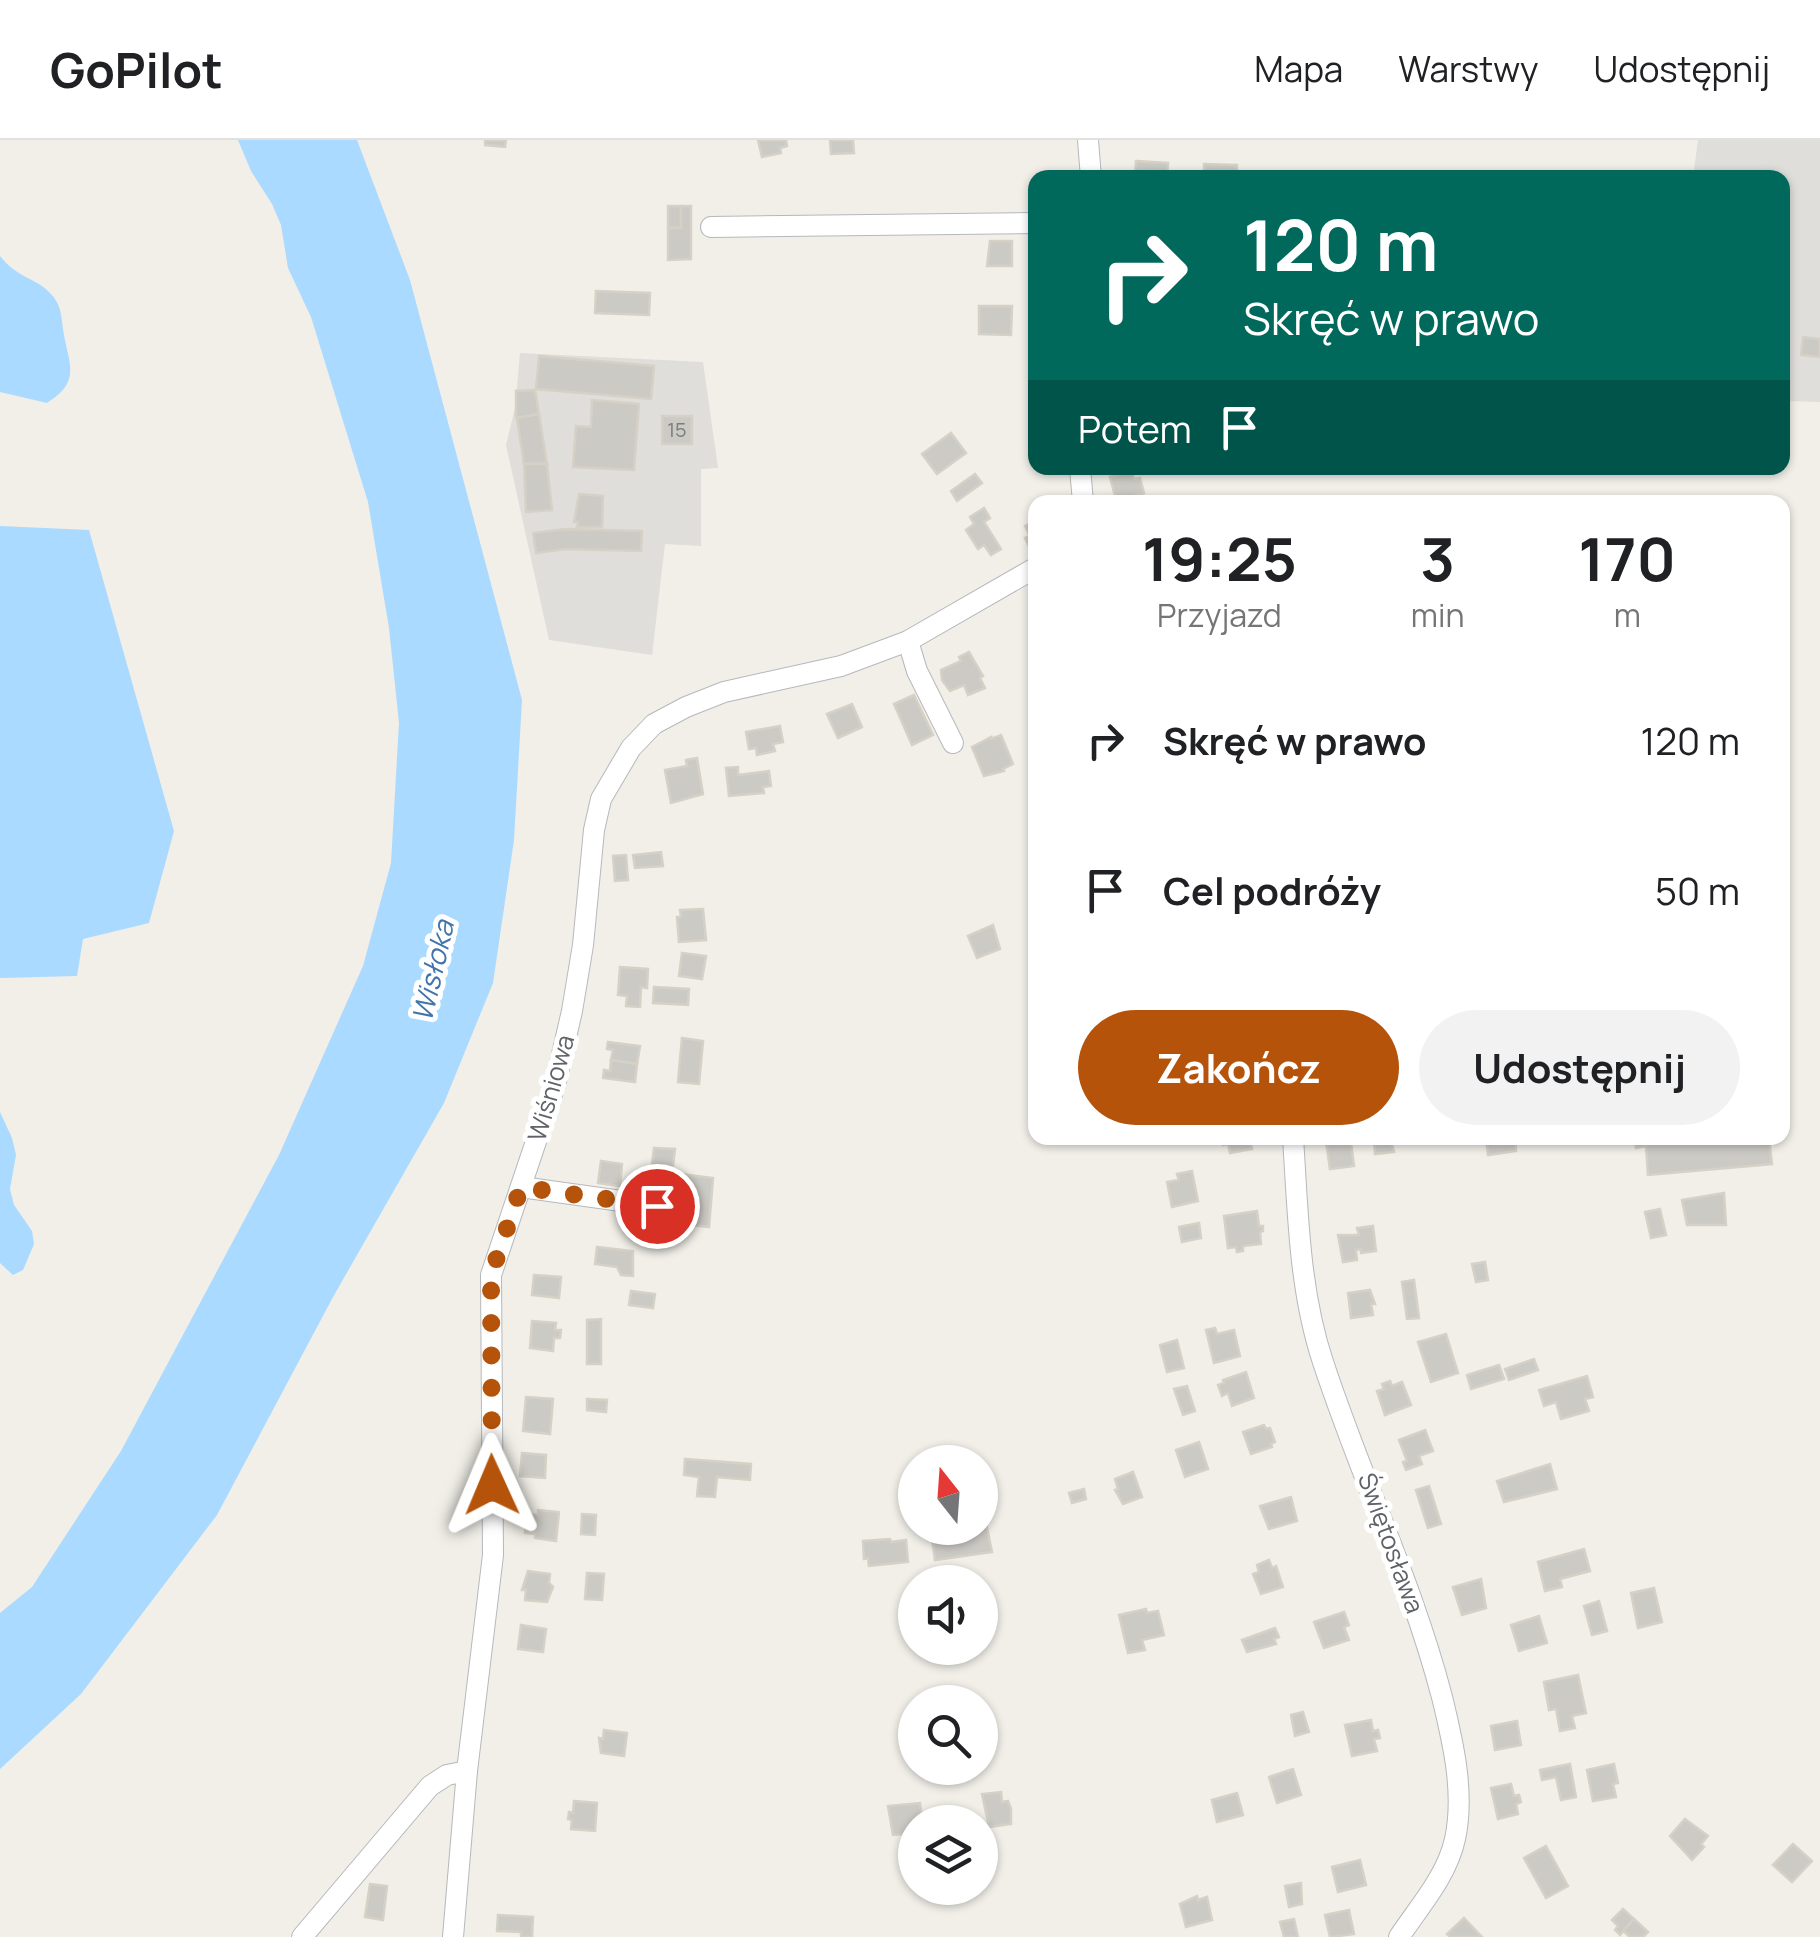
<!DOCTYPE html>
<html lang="pl">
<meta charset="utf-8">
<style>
:root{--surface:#fff;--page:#f2f2f2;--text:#202124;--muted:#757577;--line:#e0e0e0;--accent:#b45309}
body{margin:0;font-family:Manrope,sans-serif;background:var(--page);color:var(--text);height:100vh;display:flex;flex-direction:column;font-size:38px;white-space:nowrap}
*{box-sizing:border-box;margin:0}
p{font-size:32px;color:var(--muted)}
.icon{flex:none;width:55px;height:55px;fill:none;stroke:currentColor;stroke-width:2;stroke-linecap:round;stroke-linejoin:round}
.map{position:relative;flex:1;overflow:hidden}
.details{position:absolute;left:1028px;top:355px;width:762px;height:650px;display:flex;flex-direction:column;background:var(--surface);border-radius:20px;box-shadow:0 2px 8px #0004}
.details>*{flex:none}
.hud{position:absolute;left:1028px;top:30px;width:762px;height:305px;border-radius:20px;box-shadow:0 2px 8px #0004;background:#00695c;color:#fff;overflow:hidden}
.needle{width:65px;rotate:343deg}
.buttons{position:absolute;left:898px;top:1305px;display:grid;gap:20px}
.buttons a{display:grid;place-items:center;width:100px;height:100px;border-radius:50%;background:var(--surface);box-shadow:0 2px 8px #0004;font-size:50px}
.pin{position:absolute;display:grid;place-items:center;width:85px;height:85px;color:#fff;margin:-42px;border:5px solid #fff;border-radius:50%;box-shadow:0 2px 10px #0007}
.me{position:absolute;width:110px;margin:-55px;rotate:359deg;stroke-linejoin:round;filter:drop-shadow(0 0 8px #0008)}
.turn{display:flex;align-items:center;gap:35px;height:210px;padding:0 50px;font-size:45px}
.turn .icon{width:130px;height:130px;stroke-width:2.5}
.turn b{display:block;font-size:70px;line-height:85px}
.then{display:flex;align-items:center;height:95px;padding:0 50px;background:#0003;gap:20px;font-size:38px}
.eta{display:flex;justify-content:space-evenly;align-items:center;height:170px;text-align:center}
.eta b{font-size:60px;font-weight:700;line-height:70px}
.primary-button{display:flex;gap:20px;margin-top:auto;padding:20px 50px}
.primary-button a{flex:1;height:115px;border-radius:60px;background:var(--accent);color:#fff;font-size:40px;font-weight:700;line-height:115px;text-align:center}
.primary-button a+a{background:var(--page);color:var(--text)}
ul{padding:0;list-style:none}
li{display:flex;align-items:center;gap:30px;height:150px;padding:0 50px}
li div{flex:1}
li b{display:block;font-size:38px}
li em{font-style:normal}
header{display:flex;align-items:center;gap:60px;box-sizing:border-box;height:140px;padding:0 50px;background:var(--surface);border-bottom:2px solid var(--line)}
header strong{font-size:48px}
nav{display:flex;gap:55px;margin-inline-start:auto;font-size:35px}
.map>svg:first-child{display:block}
</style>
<header>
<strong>GoPilot</strong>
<nav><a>Mapa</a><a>Warstwy</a><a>Udostępnij</a></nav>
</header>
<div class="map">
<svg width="1820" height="1797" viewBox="0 0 1820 1797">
<rect width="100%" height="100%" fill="#f1efe8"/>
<!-- industrial -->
<g fill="#e0deda">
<polygon points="1698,0 1820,0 1820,262 1783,261 1782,38 1693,38"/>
<polygon points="520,213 703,222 718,328 701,329 701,406 665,404 652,515 549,500 506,305 515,268"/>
</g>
<!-- water -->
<g fill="#aadaff">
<polygon points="238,0 357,0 410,140 522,560 514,700 493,843 444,963 333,1157 217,1375 81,1554 0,1629 0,1473 32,1447 121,1311 279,1015 363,826 391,723 399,583 389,488 368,362 311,177 288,128 281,85 272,64 251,31"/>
<path d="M0,116c18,23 35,21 50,37 11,11 11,21 13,36 5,35 20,51 -16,74l-47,-11z"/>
<polygon points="0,386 89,390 174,691 149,783 83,799 77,836 0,838"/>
<polygon points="0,972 12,998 16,1015 10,1049 14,1065 32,1091 34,1104 23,1130 13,1135 0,1123"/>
</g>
<!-- building -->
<g fill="#cccac5" stroke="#d6d1c6" stroke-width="2.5">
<polygon points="485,0 506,0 505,7 485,5"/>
<polygon points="758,0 786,0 787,6 780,8 781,13 762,17"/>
<polygon points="830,0 853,0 854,13 831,14"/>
<polygon points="1136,21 1168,23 1167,38 1135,38"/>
<polygon points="1204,24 1237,25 1237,38 1204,38"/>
<rect x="668" y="66" width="13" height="22"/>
<polygon points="681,66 691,66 691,119 668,120 668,88 681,88"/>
<polygon points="990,101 1012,101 1012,126 987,126"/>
<polygon points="596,151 650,153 649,175 595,173"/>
<polygon points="979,166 1012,166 1011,195 979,194"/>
<polygon points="1803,197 1820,199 1820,217 1801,215"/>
<polygon points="539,216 654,226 651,259 536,249"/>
<polygon points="535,250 539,274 516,278 516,251"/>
<polygon points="592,260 639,264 634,330 573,327 576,286 591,287"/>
<polygon points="539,274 547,324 524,324 517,278"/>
<rect x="662" y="276" width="30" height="28"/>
<polygon points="951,293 966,313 937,334 922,314"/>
<polygon points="524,324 547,324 552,370 526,372"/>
<rect x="1430" y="328" width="29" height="4"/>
<polygon points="1132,331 1134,339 1140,338 1144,353 1116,360 1110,337"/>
<polygon points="975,334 982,343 957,361 951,351"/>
<polygon points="579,354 603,356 602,387 577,387 578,382 574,382"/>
<polygon points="984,368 990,378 984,382 1001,409 991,415 984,405 978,409 966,390 974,384 970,377"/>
<polygon points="1035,381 1035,408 1031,410 1025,398 1030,396 1025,386"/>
<polygon points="565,389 642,391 641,411 565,409 536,413 533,393"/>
<polygon points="969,512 983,536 980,538 985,548 968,555 964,545 950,551 942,540 941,530 961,521 959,517"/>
<polygon points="914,555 933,595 912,605 894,564"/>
<polygon points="852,564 862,587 838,598 827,574"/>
<polygon points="780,586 783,602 773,604 775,611 757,615 756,608 749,609 746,592"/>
<polygon points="1001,595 1013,624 1003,629 1004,631 984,636 972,607 991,597 991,599"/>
<polygon points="697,618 703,654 671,663 665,630 687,626 686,620"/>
<polygon points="738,627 738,635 769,631 771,646 763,647 764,653 729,656 726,628"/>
<polygon points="661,712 663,726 635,728 633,715"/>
<polygon points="626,715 628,740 615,741 613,716"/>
<polygon points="703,769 706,800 679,802 677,777 681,777 680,770"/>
<polygon points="993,785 1000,809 977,818 968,796"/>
<polygon points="682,813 706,816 702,839 679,836"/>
<polygon points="620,827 648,829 647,848 641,847 640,867 626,866 627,856 618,855"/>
<polygon points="654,847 689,849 688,865 653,863"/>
<polygon points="682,898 703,901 699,944 678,942"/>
<polygon points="608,902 640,906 637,924 611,920 613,910 607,909"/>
<polygon points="611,920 637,924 635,942 603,938 604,930 610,931"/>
<polygon points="1227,998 1250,998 1252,1009 1230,1013 1228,1004 1223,1005 1222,1000"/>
<polygon points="1374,998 1390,998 1394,1012 1375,1014"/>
<polygon points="1486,998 1515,998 1516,1011 1488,1015"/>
<polygon points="1635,998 1769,998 1772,1024 1648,1035 1646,1006 1636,1008"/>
<polygon points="1343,999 1344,1004 1351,1003 1354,1026 1330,1029 1326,1001"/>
<polygon points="654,1008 675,1009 673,1026 652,1024"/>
<polygon points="601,1021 622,1024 620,1046 598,1043"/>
<polygon points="1192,1031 1198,1061 1172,1067 1167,1042 1179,1040 1177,1034"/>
<polygon points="681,1034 713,1038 709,1087 690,1085 693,1052 680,1050"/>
<polygon points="1724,1053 1726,1085 1687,1085 1682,1060"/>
<polygon points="1660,1069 1666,1095 1651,1098 1645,1072"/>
<polygon points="1257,1071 1259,1086 1263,1086 1263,1091 1260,1092 1261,1104 1243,1106 1243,1111 1237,1112 1236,1107 1228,1108 1224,1076"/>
<polygon points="1199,1083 1201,1098 1182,1102 1179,1087"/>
<polygon points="1373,1086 1376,1111 1361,1113 1361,1109 1356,1110 1357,1120 1343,1122 1338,1095 1359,1095 1357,1088"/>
<polygon points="597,1107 633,1111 633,1136 621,1135 617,1127 595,1124"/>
<polygon points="1485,1122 1488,1140 1476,1142 1472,1124"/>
<polygon points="534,1135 561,1137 559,1158 532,1155"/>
<polygon points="1414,1140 1419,1178 1407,1179 1402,1142"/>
<polygon points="1370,1150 1375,1164 1371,1164 1373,1175 1351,1178 1348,1153"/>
<polygon points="631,1151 655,1154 653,1168 629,1165"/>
<polygon points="601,1179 601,1224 587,1224 587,1180"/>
<polygon points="532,1181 556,1183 555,1190 561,1190 560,1198 554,1198 553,1211 530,1208"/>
<polygon points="1215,1188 1217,1194 1234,1190 1240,1216 1214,1223 1206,1190"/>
<polygon points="1446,1194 1458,1233 1431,1242 1418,1202"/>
<polygon points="1177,1200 1184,1228 1167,1232 1160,1205"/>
<polygon points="1534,1219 1538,1230 1509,1240 1505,1229"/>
<polygon points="1499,1225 1504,1239 1471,1249 1467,1235"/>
<polygon points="1246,1232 1254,1258 1232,1266 1228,1253 1222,1256 1218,1245 1224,1243 1223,1240"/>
<polygon points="1587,1236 1593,1257 1585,1259 1589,1271 1561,1279 1556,1262 1544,1266 1539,1250"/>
<polygon points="1390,1241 1392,1246 1402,1242 1411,1265 1385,1275 1377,1251 1384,1249 1382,1244"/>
<polygon points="1187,1246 1195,1271 1183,1275 1174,1249"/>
<polygon points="526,1257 553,1259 550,1294 523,1291"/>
<polygon points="587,1259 607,1260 606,1272 587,1270"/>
<polygon points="1264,1285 1266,1289 1270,1288 1275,1302 1271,1304 1272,1307 1251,1314 1243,1292"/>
<polygon points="1425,1290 1433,1311 1419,1316 1422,1324 1406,1330 1403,1322 1407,1321 1399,1300"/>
<polygon points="1199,1302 1208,1329 1185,1337 1176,1310"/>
<polygon points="522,1313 546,1315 545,1338 520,1336"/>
<polygon points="685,1319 751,1324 750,1340 717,1337 715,1357 697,1356 699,1337 684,1335"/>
<polygon points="1550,1324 1557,1349 1504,1362 1497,1341"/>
<polygon points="1133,1332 1142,1357 1123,1364 1115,1350 1118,1349 1115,1339"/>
<polygon points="1429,1346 1441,1384 1428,1388 1416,1350"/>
<polygon points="1084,1349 1086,1359 1072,1363 1069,1353"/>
<polygon points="1291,1357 1297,1381 1269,1389 1260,1366"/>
<polygon points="538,1370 559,1372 556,1401 535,1398 535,1394 525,1393 527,1374 538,1375"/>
<polygon points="582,1374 596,1375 595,1395 581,1394"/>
<polygon points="986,1383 992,1412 935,1420 932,1399 957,1395 958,1388 965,1391 980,1389 981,1384"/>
<polygon points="890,1399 891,1402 906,1400 908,1422 869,1426 868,1418 864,1419 863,1401"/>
<polygon points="1584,1409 1590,1431 1560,1439 1562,1447 1545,1451 1538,1422"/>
<polygon points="1269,1420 1272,1428 1276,1426 1283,1447 1261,1454 1253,1434 1259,1432 1257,1425"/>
<polygon points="528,1431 550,1434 549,1443 553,1447 547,1462 525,1460 526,1450 522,1450"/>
<polygon points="587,1433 604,1434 602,1460 585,1459"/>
<polygon points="1481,1439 1486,1468 1462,1475 1453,1447"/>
<polygon points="1654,1448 1662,1482 1638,1488 1631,1453"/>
<polygon points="1599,1461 1607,1491 1592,1495 1584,1466"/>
<polygon points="1146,1469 1147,1473 1158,1471 1164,1495 1142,1500 1145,1510 1128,1513 1119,1475"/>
<polygon points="1344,1472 1349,1485 1344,1487 1349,1500 1324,1508 1314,1482"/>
<polygon points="1539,1476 1547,1503 1519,1511 1511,1485"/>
<polygon points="521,1485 546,1489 543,1512 518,1509"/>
<polygon points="1275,1488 1279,1497 1274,1499 1276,1504 1247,1512 1242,1500"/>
<polygon points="1578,1535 1586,1573 1572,1576 1575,1588 1560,1591 1556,1569 1549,1570 1544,1542"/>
<polygon points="1303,1572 1309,1592 1295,1596 1291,1575"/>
<polygon points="1371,1580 1373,1591 1378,1590 1380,1598 1374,1599 1377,1611 1352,1616 1345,1585"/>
<polygon points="1517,1581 1521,1605 1495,1610 1491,1586"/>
<polygon points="604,1590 627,1593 624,1616 601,1613 599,1598 603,1599"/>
<polygon points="1570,1624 1576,1657 1561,1660 1556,1637 1542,1640 1540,1630"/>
<polygon points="1614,1624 1618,1643 1613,1644 1616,1657 1593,1661 1587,1630"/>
<polygon points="1293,1629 1301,1655 1277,1663 1269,1637"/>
<polygon points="1511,1644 1514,1656 1519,1655 1521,1662 1516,1664 1518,1674 1498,1679 1491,1648"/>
<polygon points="1001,1652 1002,1662 1008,1661 1011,1669 1011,1684 989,1687 982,1654"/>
<polygon points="1237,1653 1243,1675 1217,1682 1212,1660"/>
<polygon points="574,1661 597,1663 595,1691 571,1689 572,1680 568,1679 569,1672 573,1673"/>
<polygon points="920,1663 922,1682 915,1682 915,1693 893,1695 888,1666"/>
<polygon points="1685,1679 1708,1696 1701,1704 1704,1707 1692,1720 1670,1696"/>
<polygon points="1793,1704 1812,1721 1792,1742 1773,1725"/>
<polygon points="1546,1706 1568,1746 1546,1758 1524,1718"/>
<polygon points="1360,1720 1366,1745 1338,1752 1332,1727"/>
<polygon points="1301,1743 1302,1764 1289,1767 1285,1746"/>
<polygon points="370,1744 387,1746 383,1780 365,1777"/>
<polygon points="1197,1756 1198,1760 1207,1757 1212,1780 1186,1787 1180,1764"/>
<polygon points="1623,1769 1634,1779 1620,1795 1615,1790 1618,1786 1612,1780"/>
<polygon points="1349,1770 1354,1794 1330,1797 1325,1775"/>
<polygon points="498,1775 533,1777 532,1797 521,1797 521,1792 497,1791"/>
<polygon points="1464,1778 1482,1797 1450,1797 1447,1794"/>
<polygon points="1294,1779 1298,1797 1284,1797 1280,1782"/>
<polygon points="1634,1779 1648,1792 1643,1797 1630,1797 1623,1791"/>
</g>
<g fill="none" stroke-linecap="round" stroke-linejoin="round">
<defs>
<g id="minor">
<polyline points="1088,0 1091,38"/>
<polyline points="711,87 1035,83"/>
<polyline points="1080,328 1083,362"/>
<polyline points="908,501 917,531 953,603"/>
<path d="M1293,998c5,74 6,152 30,224 37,113 89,220 119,335 11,45 23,96 13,142 -8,37 -36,68 -56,98"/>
<polyline points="521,1047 657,1066 658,1044"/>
<polyline points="302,1797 430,1646 447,1635 467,1631"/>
<polyline points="453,1797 467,1631 493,1415 491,1135 555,945 572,871 583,805 594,690 601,659 631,608 654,584 686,567 724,552 841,526 908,501 1035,428"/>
</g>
</defs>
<!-- minor casing -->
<use href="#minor" stroke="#b5b8bc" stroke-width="22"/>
<!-- minor -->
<use href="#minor" stroke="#fff" stroke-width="20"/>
</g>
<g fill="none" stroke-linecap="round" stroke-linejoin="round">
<!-- route -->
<polyline stroke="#b45309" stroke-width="18" stroke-dasharray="0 32.4" points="492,1345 491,1135 521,1047 657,1066"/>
</g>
<g text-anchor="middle" stroke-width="10" stroke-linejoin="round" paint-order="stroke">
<!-- number labels -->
<g font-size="20" fill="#7a7d7f">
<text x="677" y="297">15</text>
</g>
<!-- street labels -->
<g font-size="25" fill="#5f6368" stroke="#fff">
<text transform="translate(551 948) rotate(-74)" y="9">Wiśniowa</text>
<text transform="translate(1391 1403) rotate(70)" y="9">Świętosława</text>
</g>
<!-- water labels -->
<g font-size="28" font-style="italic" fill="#4174aa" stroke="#fff">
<text transform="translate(433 831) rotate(-77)" y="10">Wisłoka</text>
</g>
</g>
</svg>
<div class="buttons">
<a><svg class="needle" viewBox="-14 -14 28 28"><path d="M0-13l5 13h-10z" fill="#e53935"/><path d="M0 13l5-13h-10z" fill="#757577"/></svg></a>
<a><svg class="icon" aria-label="sound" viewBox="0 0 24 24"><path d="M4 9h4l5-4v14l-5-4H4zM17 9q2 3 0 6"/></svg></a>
<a><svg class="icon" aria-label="search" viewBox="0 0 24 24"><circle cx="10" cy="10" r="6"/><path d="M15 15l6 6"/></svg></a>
<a><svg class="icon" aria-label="layers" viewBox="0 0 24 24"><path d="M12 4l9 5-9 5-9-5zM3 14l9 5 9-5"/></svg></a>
</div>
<div class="pin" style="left:657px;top:1066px;background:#d93025"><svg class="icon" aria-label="arrive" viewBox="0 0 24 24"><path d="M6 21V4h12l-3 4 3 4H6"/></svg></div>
<svg class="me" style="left:492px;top:1345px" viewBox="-20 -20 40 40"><path d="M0-17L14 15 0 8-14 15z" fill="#b45309" stroke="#fff" stroke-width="4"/></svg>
<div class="hud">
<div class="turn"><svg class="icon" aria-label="right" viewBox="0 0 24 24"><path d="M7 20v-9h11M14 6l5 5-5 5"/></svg><div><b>120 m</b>Skręć w prawo</div></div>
<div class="then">Potem<svg class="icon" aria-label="arrive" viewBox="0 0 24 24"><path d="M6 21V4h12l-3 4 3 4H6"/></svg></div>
</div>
<section class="details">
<div class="eta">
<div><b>19:25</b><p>Przyjazd</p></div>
<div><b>3</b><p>min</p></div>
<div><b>170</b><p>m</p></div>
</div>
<ul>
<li><svg class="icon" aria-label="right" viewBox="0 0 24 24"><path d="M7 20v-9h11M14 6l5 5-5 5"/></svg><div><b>Skręć w prawo</b></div><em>120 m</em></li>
<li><svg class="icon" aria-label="arrive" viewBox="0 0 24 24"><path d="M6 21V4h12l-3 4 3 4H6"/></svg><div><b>Cel podróży</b></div><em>50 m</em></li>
</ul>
<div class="primary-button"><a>Zakończ</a><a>Udostępnij</a></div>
</section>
</div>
